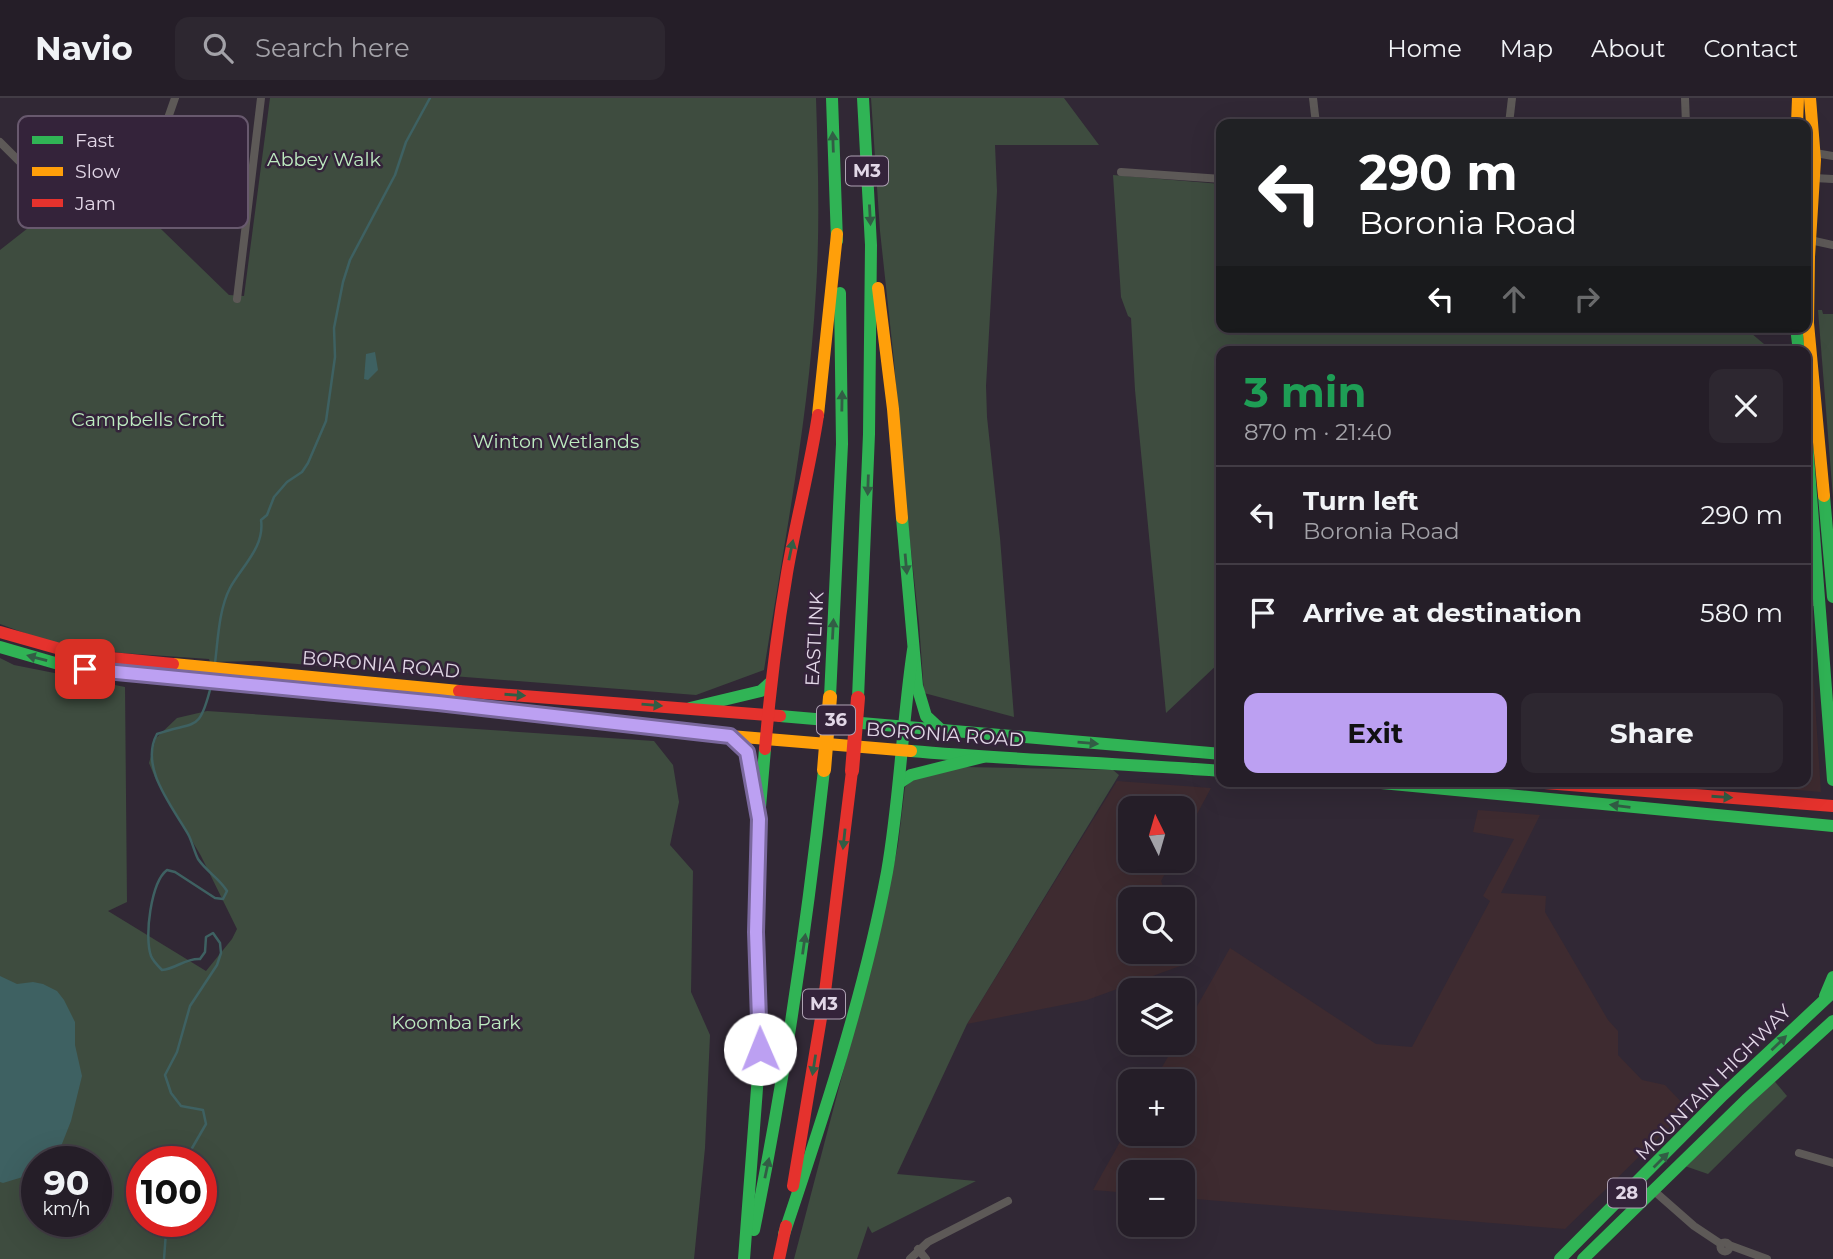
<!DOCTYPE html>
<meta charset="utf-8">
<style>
:root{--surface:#251e28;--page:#2d2730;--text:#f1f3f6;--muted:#a3a2a8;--line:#423c45;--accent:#bca0f2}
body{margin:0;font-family:Montserrat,sans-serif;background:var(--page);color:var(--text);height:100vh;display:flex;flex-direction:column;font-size:26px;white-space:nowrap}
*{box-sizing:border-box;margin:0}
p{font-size:23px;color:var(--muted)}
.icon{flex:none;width:38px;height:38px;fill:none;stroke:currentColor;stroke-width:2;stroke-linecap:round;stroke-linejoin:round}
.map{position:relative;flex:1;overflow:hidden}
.drawer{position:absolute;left:1216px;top:248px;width:595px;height:441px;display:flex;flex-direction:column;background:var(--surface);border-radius:14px;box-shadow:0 7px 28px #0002,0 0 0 2px var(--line)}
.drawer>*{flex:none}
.banner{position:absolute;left:1216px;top:21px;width:595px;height:214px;border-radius:14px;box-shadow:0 7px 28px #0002,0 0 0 2px var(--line);background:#202124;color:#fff;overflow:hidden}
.needle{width:46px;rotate:355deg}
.tools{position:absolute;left:1118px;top:698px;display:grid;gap:14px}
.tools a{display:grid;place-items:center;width:77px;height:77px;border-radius:14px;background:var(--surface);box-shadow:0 7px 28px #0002,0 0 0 2px var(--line);font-size:35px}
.speed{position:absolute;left:21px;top:1048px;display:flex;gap:14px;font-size:35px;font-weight:700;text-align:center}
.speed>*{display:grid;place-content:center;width:91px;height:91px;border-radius:50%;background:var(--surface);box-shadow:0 7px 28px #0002,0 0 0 2px var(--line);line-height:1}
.speed small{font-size:18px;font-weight:400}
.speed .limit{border:10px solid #d22;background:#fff;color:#111}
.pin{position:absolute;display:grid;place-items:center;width:60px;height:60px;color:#fff;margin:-30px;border-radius:14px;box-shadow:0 4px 10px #0006}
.me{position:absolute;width:77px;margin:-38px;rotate:359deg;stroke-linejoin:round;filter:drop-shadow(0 0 5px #0008)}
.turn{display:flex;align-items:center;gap:24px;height:147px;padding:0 28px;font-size:32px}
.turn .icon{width:91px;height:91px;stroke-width:2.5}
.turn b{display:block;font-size:49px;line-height:60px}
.lanes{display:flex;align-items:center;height:66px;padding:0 28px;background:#0003;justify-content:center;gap:35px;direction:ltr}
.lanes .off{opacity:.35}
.round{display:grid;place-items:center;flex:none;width:74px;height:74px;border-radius:14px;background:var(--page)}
.headline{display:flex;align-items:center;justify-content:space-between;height:119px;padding:0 28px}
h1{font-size:42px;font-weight:700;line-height:52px;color:#1e9e55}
.cta{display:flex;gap:14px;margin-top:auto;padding:14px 28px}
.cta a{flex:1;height:80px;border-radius:14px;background:var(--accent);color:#111;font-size:28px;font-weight:700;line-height:80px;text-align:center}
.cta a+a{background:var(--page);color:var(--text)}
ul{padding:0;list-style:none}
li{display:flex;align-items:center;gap:21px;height:98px;padding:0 28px;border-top:2px solid var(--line)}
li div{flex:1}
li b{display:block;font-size:26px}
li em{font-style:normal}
header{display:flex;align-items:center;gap:42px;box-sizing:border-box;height:98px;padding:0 35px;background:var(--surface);border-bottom:2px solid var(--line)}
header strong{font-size:33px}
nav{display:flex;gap:38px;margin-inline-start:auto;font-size:24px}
.search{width:490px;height:63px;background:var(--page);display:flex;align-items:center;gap:18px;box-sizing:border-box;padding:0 24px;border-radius:14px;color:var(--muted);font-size:26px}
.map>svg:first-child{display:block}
</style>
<header>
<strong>Navio</strong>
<div class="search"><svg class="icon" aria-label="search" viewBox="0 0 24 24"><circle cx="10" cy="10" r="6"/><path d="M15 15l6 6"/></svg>Search here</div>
<nav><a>Home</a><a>Map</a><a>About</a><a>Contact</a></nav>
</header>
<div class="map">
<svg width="1833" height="1161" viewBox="0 0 1833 1161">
<rect width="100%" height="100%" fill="#312835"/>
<!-- commercial -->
<g fill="#3e2b30">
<polygon points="1806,514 1809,514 1821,694 1699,684 1806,684"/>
<polygon points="1117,683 1211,690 1183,742 1183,710 1130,710 1130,763 1172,763 1161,783 1168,801 1130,802 1130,854 1183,854 1183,842 1191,864 1087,902 967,926"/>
<polygon points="1478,712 1540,717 1501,795 1546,798 1545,814 1608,922 1618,933 1618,957 1642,982 1665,987 1688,1011 1565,1131 1183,1100 1183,1074 1130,1074 1130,1095 1093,1092 1130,1026 1130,1036 1183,1036 1183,984 1154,983 1176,945 1183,945 1183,933 1230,850 1376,946 1412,949 1490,803 1483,798 1514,741 1473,734"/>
</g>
<!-- green -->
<g fill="#3e4c3f" fill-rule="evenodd">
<path d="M270,0h546c2,64 4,128 0,192 -7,127 -32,254 -52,380l-68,25 -437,-34 -49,1 -1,-3 -87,-6 -76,-12 -46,-17v-374l65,-51 30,-34 134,130 15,1z"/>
<polygon points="871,0 1064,0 1099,47 995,47 997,93 986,288 987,319 1000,440 1014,619 924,595 919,525 904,389 894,263 880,133"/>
<polygon points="1113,77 1221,86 1222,229 1745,230 1764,246 1764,254 1222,254 1221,563 1166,615 1135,292 1131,220 1128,218 1121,199"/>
<polygon points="1818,212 1822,212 1823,216 1833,216 1833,400"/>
<path d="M0,560l14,7 111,22 2,215 -19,9 98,60 26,-32 5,-10 -36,-73 -45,-76 -7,-17 7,-25 21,-20 30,-7 447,30 19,24 6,37 -9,43 23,26 -2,121 19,43 -5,113 -11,111h-694zM37,1064h59v60h-59zM142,1064h59v60h-59z"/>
<polygon points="962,669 1113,672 1119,677 967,926 897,1076 976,1083 872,1135 868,1128 857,1161 794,1161 880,833 898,747 905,689 913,681"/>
<polygon points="1771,979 1787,998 1708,1076 1679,1066"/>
</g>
<!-- water -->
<g fill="#3e6162">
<polygon points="375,254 378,272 368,282 364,281 366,256"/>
<polygon points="0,878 17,886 33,884 43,886 57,893 64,902 75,924 75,947 82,978 71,1023 58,1056 51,1064 37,1064 36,1075 3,1085 0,1084"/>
</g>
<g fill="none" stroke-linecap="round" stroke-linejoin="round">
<!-- stream -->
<g stroke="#3e6162" stroke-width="2.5">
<path d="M215,565c3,-24 4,-54 15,-75 12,-22 35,-41 31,-68l6,-5 7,-18 13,-15 15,-10 6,-9 18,-42 9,-64 -1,-29 9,-46 7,-22 45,-85 11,-33 24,-44"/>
<path d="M184,1064l22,-38 -3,-14 -22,-4 -10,-13 -6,-18 12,-23 13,-46 27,-41 4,-12 -1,-10 -7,-10 -7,4 -1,15 -5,7c-15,-1 -24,10 -38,11 -4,-4 -9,-9 -11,-14 -7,-19 0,-74 16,-86l8,2 40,26 8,1 4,-8c-7,-12 -21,-20 -29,-32 -4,-8 -6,-18 -10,-25 -16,-28 -49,-67 -31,-100 39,-14 42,0 54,-48"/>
<polyline points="164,1161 166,1134 170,1124"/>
</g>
<!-- street -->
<g stroke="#5d5957" stroke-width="8">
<polyline points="1313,0 1316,26"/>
<polyline points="1685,0 1686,26"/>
<polyline points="1509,26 1512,0"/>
<polyline points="0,44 39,83"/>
<polyline points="1815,55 1833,58"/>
<polyline points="153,63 175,0"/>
<polyline points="1121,74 1222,81"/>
<polyline points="1814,80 1833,81"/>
<polyline points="1810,142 1833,147"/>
<polyline points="237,201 261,0"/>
<polyline points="1806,504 1818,504"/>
<polyline points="1799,1055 1833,1065"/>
<polyline points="1653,1092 1694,1128 1721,1146"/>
<circle cx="1725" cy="1149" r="4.5"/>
<polyline points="1729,1147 1767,1161"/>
<polyline points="918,1151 926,1161"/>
<polyline points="910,1161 928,1144 1008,1103"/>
</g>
<!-- fast -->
<g stroke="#30b455" stroke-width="12">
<polyline points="832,0 837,143"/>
<polyline points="1796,229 1799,254"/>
<polyline points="1806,332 1833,682"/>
<polyline points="1824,398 1833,499"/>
<polyline points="902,420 917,588 926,618 940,631"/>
<polyline points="0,549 62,567 108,574 539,617"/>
<polyline points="830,599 842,346 840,195"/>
<polyline points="858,600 869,336 871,147 863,0"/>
<polyline points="690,610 761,593 771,584"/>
<polyline points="780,618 1222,656"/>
<polyline points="730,638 747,654 756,702"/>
<path d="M911,653c103,9 207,12 311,20"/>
<polyline points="1371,684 1833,728"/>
<polyline points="899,685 911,677 983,659"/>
<polyline points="1825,898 1833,879"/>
<path d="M754,1132c31,-152 53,-306 70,-460"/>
<path d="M784,1136c40,-119 80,-239 103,-362 13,-74 15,-148 26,-222"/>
<polyline points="744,1161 760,951 756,834 759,721 765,651"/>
<polyline points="1560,1161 1723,997 1833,894"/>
<polyline points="1583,1161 1746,1002 1833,923"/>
</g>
<!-- slow -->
<g stroke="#ff9f0a" stroke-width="12">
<polyline points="1810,0 1815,62 1809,159 1808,225 1824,398"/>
<polyline points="1797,26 1798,0"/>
<polyline points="878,190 893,311 902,420"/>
<polyline points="818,317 837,136"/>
<polyline points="173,566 459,593"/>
<polyline points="539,617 706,636 911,653"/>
</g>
<!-- jam -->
<g stroke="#e5322d" stroke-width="12">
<polyline points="0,534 60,551 111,560 173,566"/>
<polyline points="459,593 780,618"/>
<path d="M765,651c5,-59 12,-117 22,-176 9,-53 23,-105 31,-158"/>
<polyline points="1532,684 1833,708"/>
<polyline points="793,1088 824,902 852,673"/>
<polyline points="779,1161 786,1128"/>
</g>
<!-- slow-bridge -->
<polyline stroke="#ff9f0a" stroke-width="14" points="824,672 830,599"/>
<!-- jam-bridge -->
<polyline stroke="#e5322d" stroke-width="14" points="852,673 858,600"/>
</g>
<!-- one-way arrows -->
<defs><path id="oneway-solid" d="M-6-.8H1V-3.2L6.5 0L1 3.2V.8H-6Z" transform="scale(1.75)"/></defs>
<g fill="#325d45">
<use href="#oneway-solid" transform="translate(833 44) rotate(-92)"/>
<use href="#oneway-solid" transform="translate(870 117) rotate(87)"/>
<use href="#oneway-solid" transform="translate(842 303) rotate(-89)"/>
<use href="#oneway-solid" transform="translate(868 387) rotate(92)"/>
<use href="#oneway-solid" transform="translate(791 452) rotate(-78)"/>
<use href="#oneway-solid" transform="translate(906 466) rotate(85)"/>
<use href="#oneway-solid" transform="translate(833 531) rotate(-87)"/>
<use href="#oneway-solid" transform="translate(37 560) rotate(-165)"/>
<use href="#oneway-solid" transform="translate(515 597) rotate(4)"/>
<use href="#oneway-solid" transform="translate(652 607) rotate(5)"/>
<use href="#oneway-solid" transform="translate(1088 645) rotate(5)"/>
<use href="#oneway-solid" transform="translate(1722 699) rotate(4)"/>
<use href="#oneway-solid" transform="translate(1620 708) rotate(-173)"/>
<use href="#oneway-solid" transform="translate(844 741) rotate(96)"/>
<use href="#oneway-solid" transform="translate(804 846) rotate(-82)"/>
<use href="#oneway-solid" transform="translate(1779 945) rotate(-44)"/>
<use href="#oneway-solid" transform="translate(814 967) rotate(99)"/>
<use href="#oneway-solid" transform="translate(1661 1062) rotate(-45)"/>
<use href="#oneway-solid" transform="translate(767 1070) rotate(-78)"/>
</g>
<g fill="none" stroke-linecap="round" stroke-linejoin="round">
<defs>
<polyline id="route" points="85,571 438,605 730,638 747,654 759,721 756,834 760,951"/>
</defs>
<!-- route casing -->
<use href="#route" stroke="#7a689d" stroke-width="18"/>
<!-- route -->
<use href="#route" stroke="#bca0f2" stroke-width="12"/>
</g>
<g text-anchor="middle" stroke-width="5" stroke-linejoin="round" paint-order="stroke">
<!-- shield labels -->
<g fill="#34233a" stroke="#aea1b3" stroke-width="2">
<rect x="846" y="58.5" width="42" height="29" rx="5"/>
<rect x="817" y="607.5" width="38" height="29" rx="5"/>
<rect x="803" y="891.5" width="42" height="29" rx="5"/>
<rect x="1608" y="1080.5" width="38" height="29" rx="5"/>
</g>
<g font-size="18" font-weight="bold" fill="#e2d7e7">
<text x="867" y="79">M3</text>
<text x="836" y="628">36</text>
<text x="824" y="912">M3</text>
<text x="1627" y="1101">28</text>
</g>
<!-- park labels -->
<g font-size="19" fill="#bdebc0" stroke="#34233a">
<text x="324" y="68">Abbey Walk</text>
<text x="148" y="328">Campbells Croft</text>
<text x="556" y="350">Winton Wetlands</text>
<text x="456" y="931">Koomba Park</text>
</g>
<!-- street labels -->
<g font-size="19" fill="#e2d7e7" stroke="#34233a">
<text transform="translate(814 541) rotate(-87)" y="7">EASTLINK</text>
<text transform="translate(381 566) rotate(5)" y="7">BORONIA ROAD</text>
<text transform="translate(945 636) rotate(4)" y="7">BORONIA ROAD</text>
<text transform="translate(1713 984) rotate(-45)" y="7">MOUNTAIN HIGHWAY</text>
</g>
</g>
<!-- legend -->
<rect x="18" y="18" width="230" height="112" rx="10" fill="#34233a" stroke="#68596e" stroke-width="2"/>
<rect x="32" y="38" width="31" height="8" fill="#30b455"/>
<rect x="32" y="69" width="31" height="9" fill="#ff9f0a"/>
<rect x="32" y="101" width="31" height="8" fill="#e5322d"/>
<g font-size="19" fill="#e2d7e7">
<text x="75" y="49">Fast</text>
<text x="75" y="80">Slow</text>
<text x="75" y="112">Jam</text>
</g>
</svg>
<div class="tools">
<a><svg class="needle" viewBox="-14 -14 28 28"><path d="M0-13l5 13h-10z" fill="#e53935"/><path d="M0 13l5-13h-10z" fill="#a3a2a8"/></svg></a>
<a><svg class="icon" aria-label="search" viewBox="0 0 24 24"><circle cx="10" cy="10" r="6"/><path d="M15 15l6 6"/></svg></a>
<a><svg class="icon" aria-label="layers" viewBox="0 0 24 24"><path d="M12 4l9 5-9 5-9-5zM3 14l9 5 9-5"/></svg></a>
<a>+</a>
<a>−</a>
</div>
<div class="speed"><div>90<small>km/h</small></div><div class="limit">100</div></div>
<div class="pin" style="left:85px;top:571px;background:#d93025"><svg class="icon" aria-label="arrive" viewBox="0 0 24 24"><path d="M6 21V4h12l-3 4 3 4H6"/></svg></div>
<svg class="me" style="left:760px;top:951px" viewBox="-20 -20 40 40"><circle r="19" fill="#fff"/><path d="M0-13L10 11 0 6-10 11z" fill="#bca0f2"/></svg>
<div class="banner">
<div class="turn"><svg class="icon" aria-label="left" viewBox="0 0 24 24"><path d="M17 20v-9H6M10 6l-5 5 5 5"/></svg><div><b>290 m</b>Boronia Road</div></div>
<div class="lanes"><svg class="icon" aria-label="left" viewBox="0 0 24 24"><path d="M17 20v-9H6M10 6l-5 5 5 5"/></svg><svg class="icon off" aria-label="ahead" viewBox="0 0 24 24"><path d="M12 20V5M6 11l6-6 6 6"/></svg><svg class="icon off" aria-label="right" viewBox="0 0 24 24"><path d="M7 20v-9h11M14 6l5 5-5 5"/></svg></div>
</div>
<section class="drawer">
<div class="headline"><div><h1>3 min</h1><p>870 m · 21:40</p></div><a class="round"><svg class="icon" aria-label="close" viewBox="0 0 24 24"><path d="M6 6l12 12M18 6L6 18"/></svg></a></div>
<ul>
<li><svg class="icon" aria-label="left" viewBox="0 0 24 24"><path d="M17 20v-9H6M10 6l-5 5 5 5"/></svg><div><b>Turn left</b><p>Boronia Road</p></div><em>290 m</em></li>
<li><svg class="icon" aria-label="arrive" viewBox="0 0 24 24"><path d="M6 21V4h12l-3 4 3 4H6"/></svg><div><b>Arrive at destination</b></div><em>580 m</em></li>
</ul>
<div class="cta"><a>Exit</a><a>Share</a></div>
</section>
</div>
